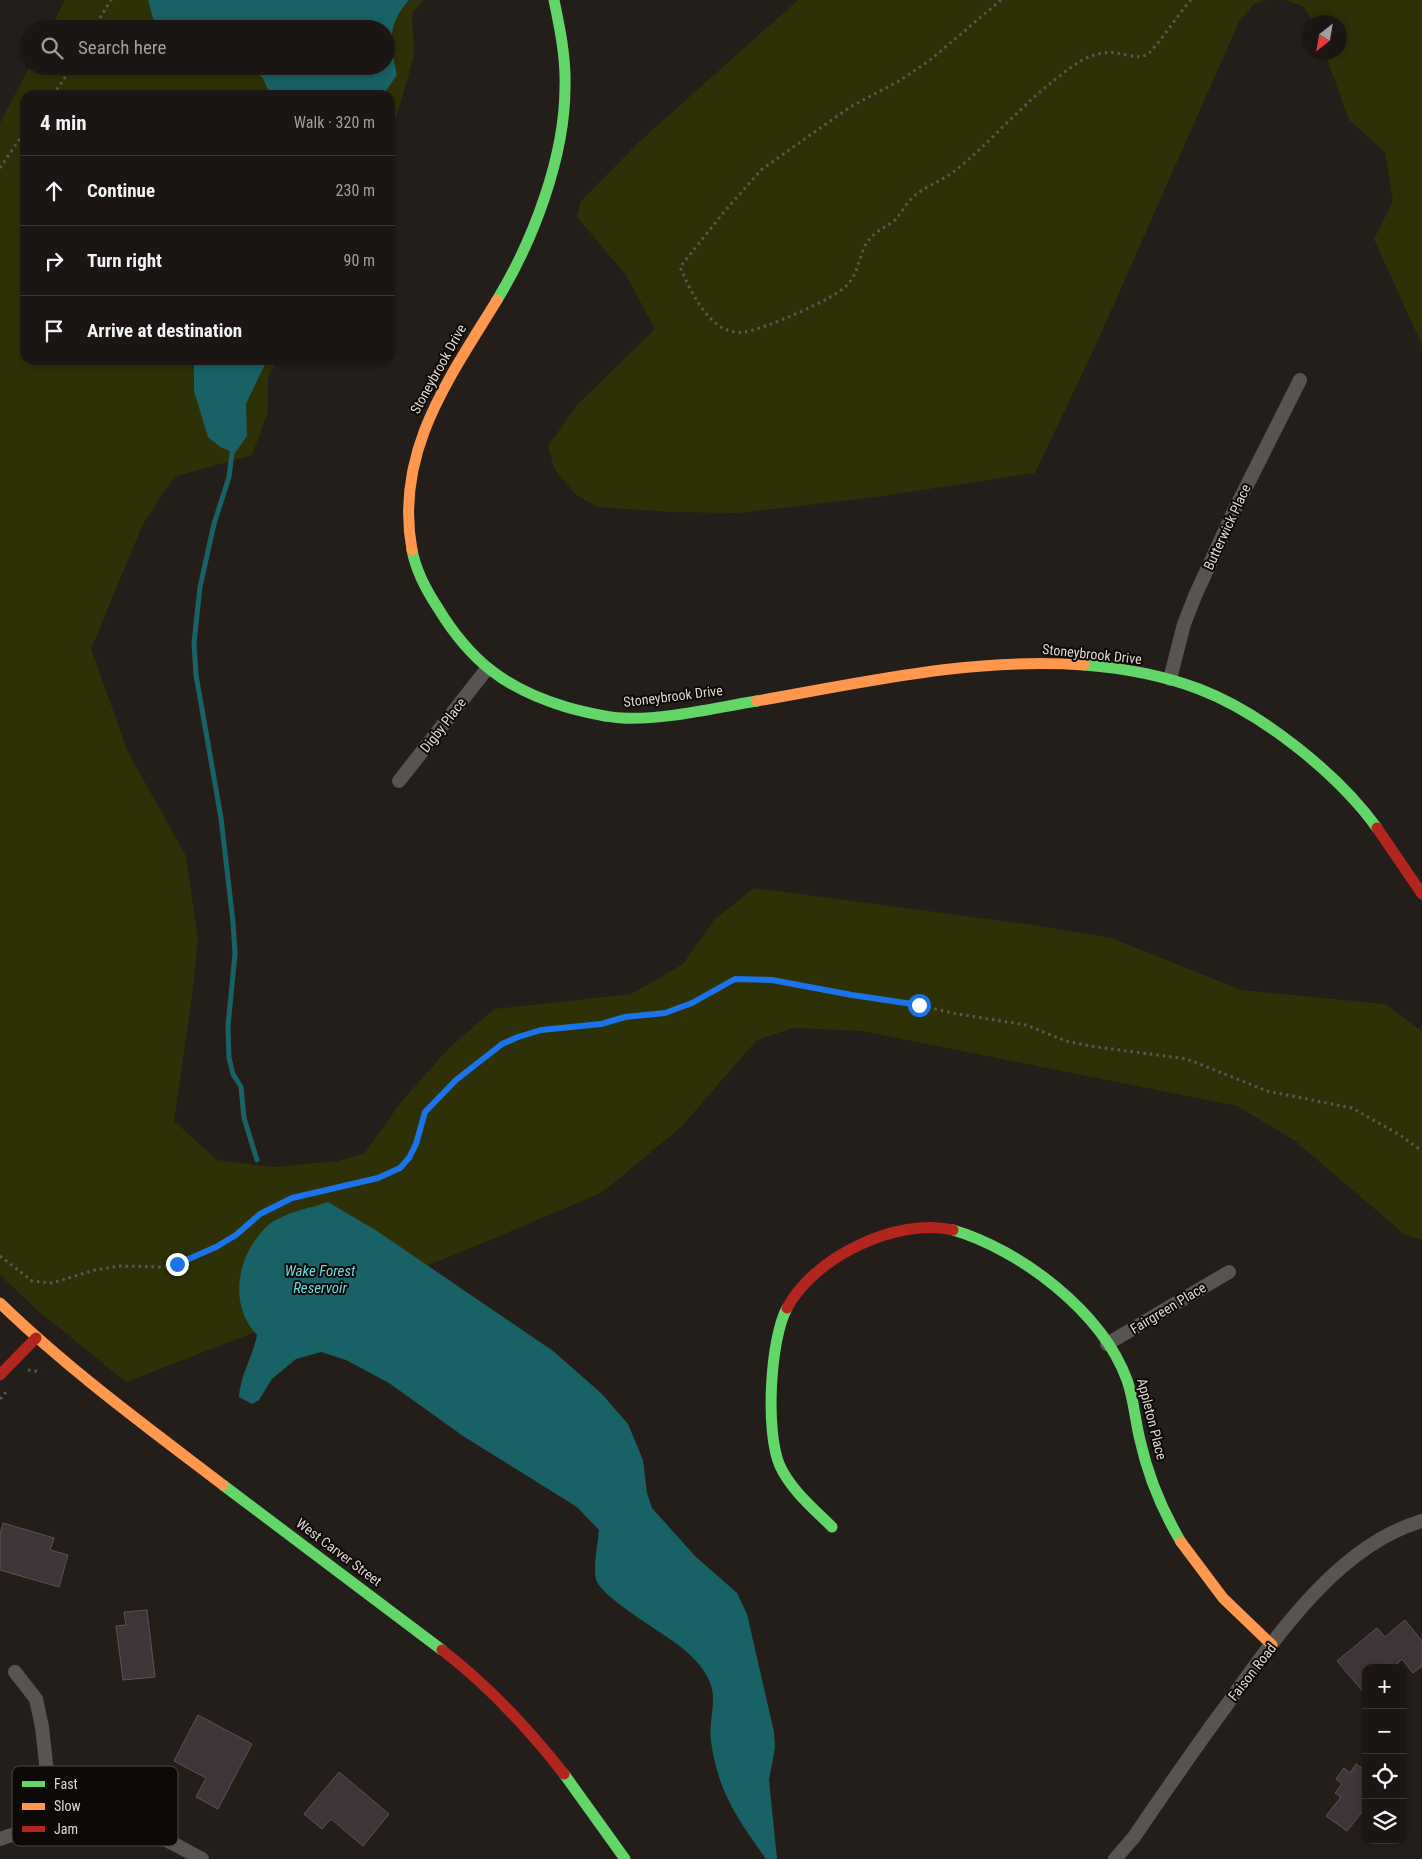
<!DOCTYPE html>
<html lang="en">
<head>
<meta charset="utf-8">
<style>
	:root { --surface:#1b1614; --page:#241f1d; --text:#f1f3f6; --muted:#a09fa0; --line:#393534 }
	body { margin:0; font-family:"Roboto Condensed",sans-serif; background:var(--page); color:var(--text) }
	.controls { position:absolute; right:15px; bottom:15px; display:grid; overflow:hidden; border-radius:10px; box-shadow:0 2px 8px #0003 }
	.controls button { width:45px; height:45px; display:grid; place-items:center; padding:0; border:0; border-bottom:1px solid var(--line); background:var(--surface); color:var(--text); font:25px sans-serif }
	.compass { position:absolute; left:1302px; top:15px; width:45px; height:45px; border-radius:50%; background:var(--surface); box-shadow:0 2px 8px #0003; rotate:211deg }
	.stop { position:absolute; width:15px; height:15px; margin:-11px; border:4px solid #1a73e8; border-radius:50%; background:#fff }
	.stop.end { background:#1a73e8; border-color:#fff; box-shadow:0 1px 5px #0008 }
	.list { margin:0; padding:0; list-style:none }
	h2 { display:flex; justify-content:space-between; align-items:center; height:65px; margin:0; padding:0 20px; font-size:21px }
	h2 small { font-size:16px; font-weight:400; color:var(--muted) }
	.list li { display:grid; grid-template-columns:32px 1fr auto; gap:15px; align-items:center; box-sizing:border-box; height:70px; padding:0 20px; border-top:1px solid var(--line) }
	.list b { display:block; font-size:19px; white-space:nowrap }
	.list em { font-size:16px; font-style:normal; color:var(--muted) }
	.icon { flex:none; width:28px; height:28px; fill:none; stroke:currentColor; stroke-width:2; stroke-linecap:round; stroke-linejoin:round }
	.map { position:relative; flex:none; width:1422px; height:1859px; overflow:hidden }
	.search { position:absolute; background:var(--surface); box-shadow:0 2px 8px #0003; left:20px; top:20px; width:375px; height:55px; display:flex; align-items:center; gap:12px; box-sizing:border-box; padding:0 18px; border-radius:28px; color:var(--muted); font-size:19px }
	.panel { position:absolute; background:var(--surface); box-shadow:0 2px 8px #0003; left:20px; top:90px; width:375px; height:275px; border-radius:15px }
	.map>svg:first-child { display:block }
	.green { fill:#2e3005 }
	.water { fill:#186166 }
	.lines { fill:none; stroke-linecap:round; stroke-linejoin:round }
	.stream { stroke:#186166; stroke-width:5 }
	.building { fill:#3f3437; stroke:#595454 }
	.path { stroke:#5b5754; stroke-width:3; stroke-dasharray:2.5 4; stroke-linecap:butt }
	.street { stroke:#585451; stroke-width:14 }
	.fast { stroke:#63d668; stroke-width:11 }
	.slow { stroke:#ff974d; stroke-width:11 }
	.jam { stroke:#b3261e; stroke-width:11 }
	.route { stroke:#1a73e8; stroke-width:6 }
	.labels { text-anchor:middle; stroke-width:4; stroke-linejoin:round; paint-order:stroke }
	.street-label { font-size:14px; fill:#ded7d2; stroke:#0d0906 }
	.water-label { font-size:15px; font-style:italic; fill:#67d9e1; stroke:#0d0906 }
	.key { fill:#0d0906; stroke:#4c4743; stroke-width:1 }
	.key-label { font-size:14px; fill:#ded7d2 }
</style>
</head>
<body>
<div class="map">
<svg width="1422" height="1859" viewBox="0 0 1422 1859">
	<rect width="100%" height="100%" fill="#241e1a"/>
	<g class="green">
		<path d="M 65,0 L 424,0 L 412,13 L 414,56 L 390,139 L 390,95 L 25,95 L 25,360 L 277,360 L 268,377 L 268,412 L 252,455 L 174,477 L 143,524 L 91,649 L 128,752 L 186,856 L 198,939 L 193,989 L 174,1121 L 217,1160 L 273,1167 L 338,1161 L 365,1153 L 401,1102 L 449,1048 L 494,1009 L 631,994 L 683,964 L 714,920 L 754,888 L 1026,924 L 1112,938 L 1241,990 L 1385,1004 L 1422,1031 L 1422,1240 L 1404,1234 L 1294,1140 L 1237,1106 L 862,1031 L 793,1028 L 757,1040 L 681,1127 L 603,1192 L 459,1253 L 126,1382 L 37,1310 L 0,1275 L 0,123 L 30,66 L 386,66 L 386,29 L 50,29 Z"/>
		<path d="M 798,0 L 1267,0 L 1254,4 L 1239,22 L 1094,349 L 1035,473 L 876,497 L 739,513 L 671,512 L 597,507 L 575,494 L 554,468 L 548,446 L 577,405 L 655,329 L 626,275 L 577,217 L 581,201 L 640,141 Z"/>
		<path d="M 1284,0 L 1422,0 L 1422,345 L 1374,239 L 1393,201 L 1385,152 L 1349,120 L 1325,53 L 1340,52 L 1340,22 L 1313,22 L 1303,6 Z"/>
	</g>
	<g class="water">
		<path d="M 148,0 L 409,0 C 386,26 390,44 397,75 L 383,95 L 270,95 L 263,78 L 247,66 L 386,66 L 386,29 L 159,29 L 153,19 Z"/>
		<path d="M 194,360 L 267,360 L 246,404 L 247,436 L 235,453 L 220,447 L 208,437 L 194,391 Z"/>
		<path d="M 328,1202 L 377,1231 L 553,1351 L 601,1393 L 628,1424 L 643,1460 L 647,1493 L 652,1508 L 695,1556 L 737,1593 L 747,1614 L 774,1732 L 775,1748 L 769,1780 L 777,1859 L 766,1859 C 737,1818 718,1792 711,1741 C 708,1719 719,1698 708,1678 C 702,1666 691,1655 681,1647 C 665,1634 599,1596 596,1579 C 593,1565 598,1544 599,1530 L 577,1507 L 463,1436 L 389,1383 L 346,1360 L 321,1352 L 296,1359 L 272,1379 L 259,1400 L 252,1404 L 239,1397 C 240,1376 253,1356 257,1335 C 228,1304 237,1257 265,1228 C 278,1214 310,1208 328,1202 Z"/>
	</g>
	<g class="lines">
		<path class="stream" d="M 233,446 L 229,477 L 214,524 L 200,587 L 194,643 L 196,675 L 221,818 L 233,922 L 235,954 L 228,1026 L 229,1058 L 233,1074 L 241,1087 L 244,1118 L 257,1160"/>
	</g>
	<g class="building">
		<path d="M 3,1523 L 54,1538 L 50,1550 L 68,1555 L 59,1587 L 0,1570 L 0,1535 Z"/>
		<path d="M 147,1610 L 155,1677 L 123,1680 L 116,1626 L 126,1625 L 124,1612 Z"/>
		<path d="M 1405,1620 L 1422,1641 L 1422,1666 L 1413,1673 L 1402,1659 L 1394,1667 L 1389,1662 L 1382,1668 L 1366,1668 L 1366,1695 L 1337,1661 L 1377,1628 L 1385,1637 Z"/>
		<path d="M 198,1715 L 252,1744 L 218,1809 L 196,1797 L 206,1778 L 174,1761 Z"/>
		<path d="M 1356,1764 L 1366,1771 L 1366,1807 L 1347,1831 L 1326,1816 L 1341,1797 L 1335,1793 L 1342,1784 L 1336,1779 L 1344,1768 L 1350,1773 Z"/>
		<path d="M 339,1772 L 389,1814 L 363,1846 L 331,1819 L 322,1829 L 304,1814 Z"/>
	</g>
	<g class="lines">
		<g class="path">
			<path d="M 1001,0 L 929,61 L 899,81 L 850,107 L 761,170 L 724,212 L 680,267 C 691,292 711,337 745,332 C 764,329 835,299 847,285 C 858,274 859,257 866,244 C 873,232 885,228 895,220 C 901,214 905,205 911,199 C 923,187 938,183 952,173 C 986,147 1014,113 1047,86 C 1067,71 1088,49 1116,53 C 1125,54 1136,59 1146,55 C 1153,53 1181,10 1191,0"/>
			<path d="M 93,29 L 111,0"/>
			<path d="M 53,95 L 73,66"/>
			<path d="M 0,168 L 25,131"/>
			<path d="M 0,1256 L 32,1281 L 52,1283 L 95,1270 L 120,1266 L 161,1267 L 192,1259 L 236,1235 L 260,1214 L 293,1198 L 378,1178 L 400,1168 L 409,1158 L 416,1145 L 425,1112 L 456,1080 L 502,1044 L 541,1030 L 601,1024 L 625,1017 L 665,1013 L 691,1003 L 735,979 L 772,980 L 851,995 L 919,1005 L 952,1013 L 1026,1025 L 1066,1041 L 1090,1046 L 1187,1059 L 1267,1091 L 1352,1108 L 1400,1135 L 1422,1151"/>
			<path d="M 28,1370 L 41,1372"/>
			<path d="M 0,1399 L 6,1392"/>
		</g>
		<g class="street">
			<path d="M 1170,679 L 1184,624 L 1195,596 L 1233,513 L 1300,380"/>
			<path d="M 399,781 L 486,670"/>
			<path d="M 1107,1344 L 1229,1272"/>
			<path d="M 15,1672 L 36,1699 L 42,1727 L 53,1827"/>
			<path d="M 0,1839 C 42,1823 111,1821 153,1835 C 170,1840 186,1851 202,1859"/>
			<path d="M 1115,1859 L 1134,1837 C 1164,1793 1194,1749 1226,1706 C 1275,1638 1338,1545 1422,1521"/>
		</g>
		<g class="fast">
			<path d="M 497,300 C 533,241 565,157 565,87 C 566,58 560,29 554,0"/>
			<path d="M 412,550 C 416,571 426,590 438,608 C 470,661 506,689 566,707 C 584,712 603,717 622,718 C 666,720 713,708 757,701"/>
			<path d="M 1084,665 C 1123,668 1162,675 1199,689 C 1262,713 1338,774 1377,828"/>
			<path d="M 953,1230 C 1021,1250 1102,1312 1127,1380 C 1134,1400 1135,1420 1140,1440 C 1148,1476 1162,1510 1181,1542"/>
			<path d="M 787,1308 C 770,1339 765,1433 780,1466 C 791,1490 814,1509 832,1527"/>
			<path d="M 223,1485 L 442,1650"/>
			<path d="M 564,1774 L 625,1859"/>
		</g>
		<g class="slow">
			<path d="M 412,550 C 394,452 449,379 497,300"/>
			<path d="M 757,701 C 866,682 972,657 1084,665"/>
			<path d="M 0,1303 C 69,1370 147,1427 223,1485"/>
			<path d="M 1181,1542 L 1223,1598 L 1272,1645"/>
		</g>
		<g class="jam">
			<path d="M 1377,828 L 1422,894"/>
			<path d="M 787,1308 C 814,1257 897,1217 953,1230"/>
			<path d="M 0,1375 L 36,1338"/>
			<path d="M 442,1650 C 489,1686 528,1728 564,1774"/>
		</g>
	</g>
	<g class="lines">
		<path class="route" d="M 177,1264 L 216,1247 L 236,1235 L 260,1214 L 292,1198 L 378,1178 L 400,1168 L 409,1158 L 416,1144 L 425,1112 L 456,1080 L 502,1044 L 518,1037 L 541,1030 L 601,1024 L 625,1017 L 665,1013 L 692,1003 L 735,979 L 772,980 L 852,995 L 919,1005"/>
	</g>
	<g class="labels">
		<g class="street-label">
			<text transform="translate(438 369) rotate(-61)" y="5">Stoneybrook Drive</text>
			<text transform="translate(1227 527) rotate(-65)" y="5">Butterwick Place</text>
			<text transform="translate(1092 654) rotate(6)" y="5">Stoneybrook Drive</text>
			<text transform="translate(673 696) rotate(-7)" y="5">Stoneybrook Drive</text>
			<text transform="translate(443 725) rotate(-52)" y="5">Digby Place</text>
			<text transform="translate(1168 1308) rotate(-31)" y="5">Fairgreen Place</text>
			<text transform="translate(1152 1419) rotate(76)" y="5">Appleton Place</text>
			<text transform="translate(339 1552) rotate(37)" y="5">West Carver Street</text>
			<text transform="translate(1252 1672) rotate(-52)" y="5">Faison Road</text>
		</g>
		<g class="water-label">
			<text x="320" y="1276">Wake Forest<tspan x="320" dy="17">Reservoir</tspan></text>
		</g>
	</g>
	<rect x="12" y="1766" width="166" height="80" rx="8" class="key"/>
	<rect x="22" y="1781" width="23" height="6" fill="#63d668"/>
	<rect x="22" y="1803" width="23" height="7" fill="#ff974d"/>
	<rect x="22" y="1826" width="23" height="6" fill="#b3261e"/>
	<g class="key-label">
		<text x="54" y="1789">Fast</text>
		<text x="54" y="1811">Slow</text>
		<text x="54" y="1834">Jam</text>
	</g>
</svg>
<div class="controls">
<button>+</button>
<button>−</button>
<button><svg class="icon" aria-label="locate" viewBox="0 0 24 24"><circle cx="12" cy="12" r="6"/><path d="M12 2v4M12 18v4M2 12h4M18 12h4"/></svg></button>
<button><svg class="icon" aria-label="layers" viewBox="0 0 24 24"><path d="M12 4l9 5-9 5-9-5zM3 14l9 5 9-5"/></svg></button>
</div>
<svg class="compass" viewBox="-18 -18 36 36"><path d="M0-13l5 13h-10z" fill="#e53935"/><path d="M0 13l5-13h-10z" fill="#a09fa0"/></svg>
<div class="stop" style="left:919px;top:1005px"></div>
<div class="stop end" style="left:177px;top:1264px"></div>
<div class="search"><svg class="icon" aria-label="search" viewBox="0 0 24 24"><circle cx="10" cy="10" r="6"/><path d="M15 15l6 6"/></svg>Search here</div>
<section class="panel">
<h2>4 min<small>Walk · 320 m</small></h2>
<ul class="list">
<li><svg class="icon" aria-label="ahead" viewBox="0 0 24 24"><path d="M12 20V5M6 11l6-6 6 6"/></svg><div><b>Continue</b></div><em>230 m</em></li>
<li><svg class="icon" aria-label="right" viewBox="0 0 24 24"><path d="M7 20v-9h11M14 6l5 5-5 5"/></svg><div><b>Turn right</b></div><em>90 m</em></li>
<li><svg class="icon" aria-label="arrive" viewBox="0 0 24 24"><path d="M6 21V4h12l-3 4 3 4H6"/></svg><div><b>Arrive at destination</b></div></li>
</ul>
</section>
</div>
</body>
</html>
